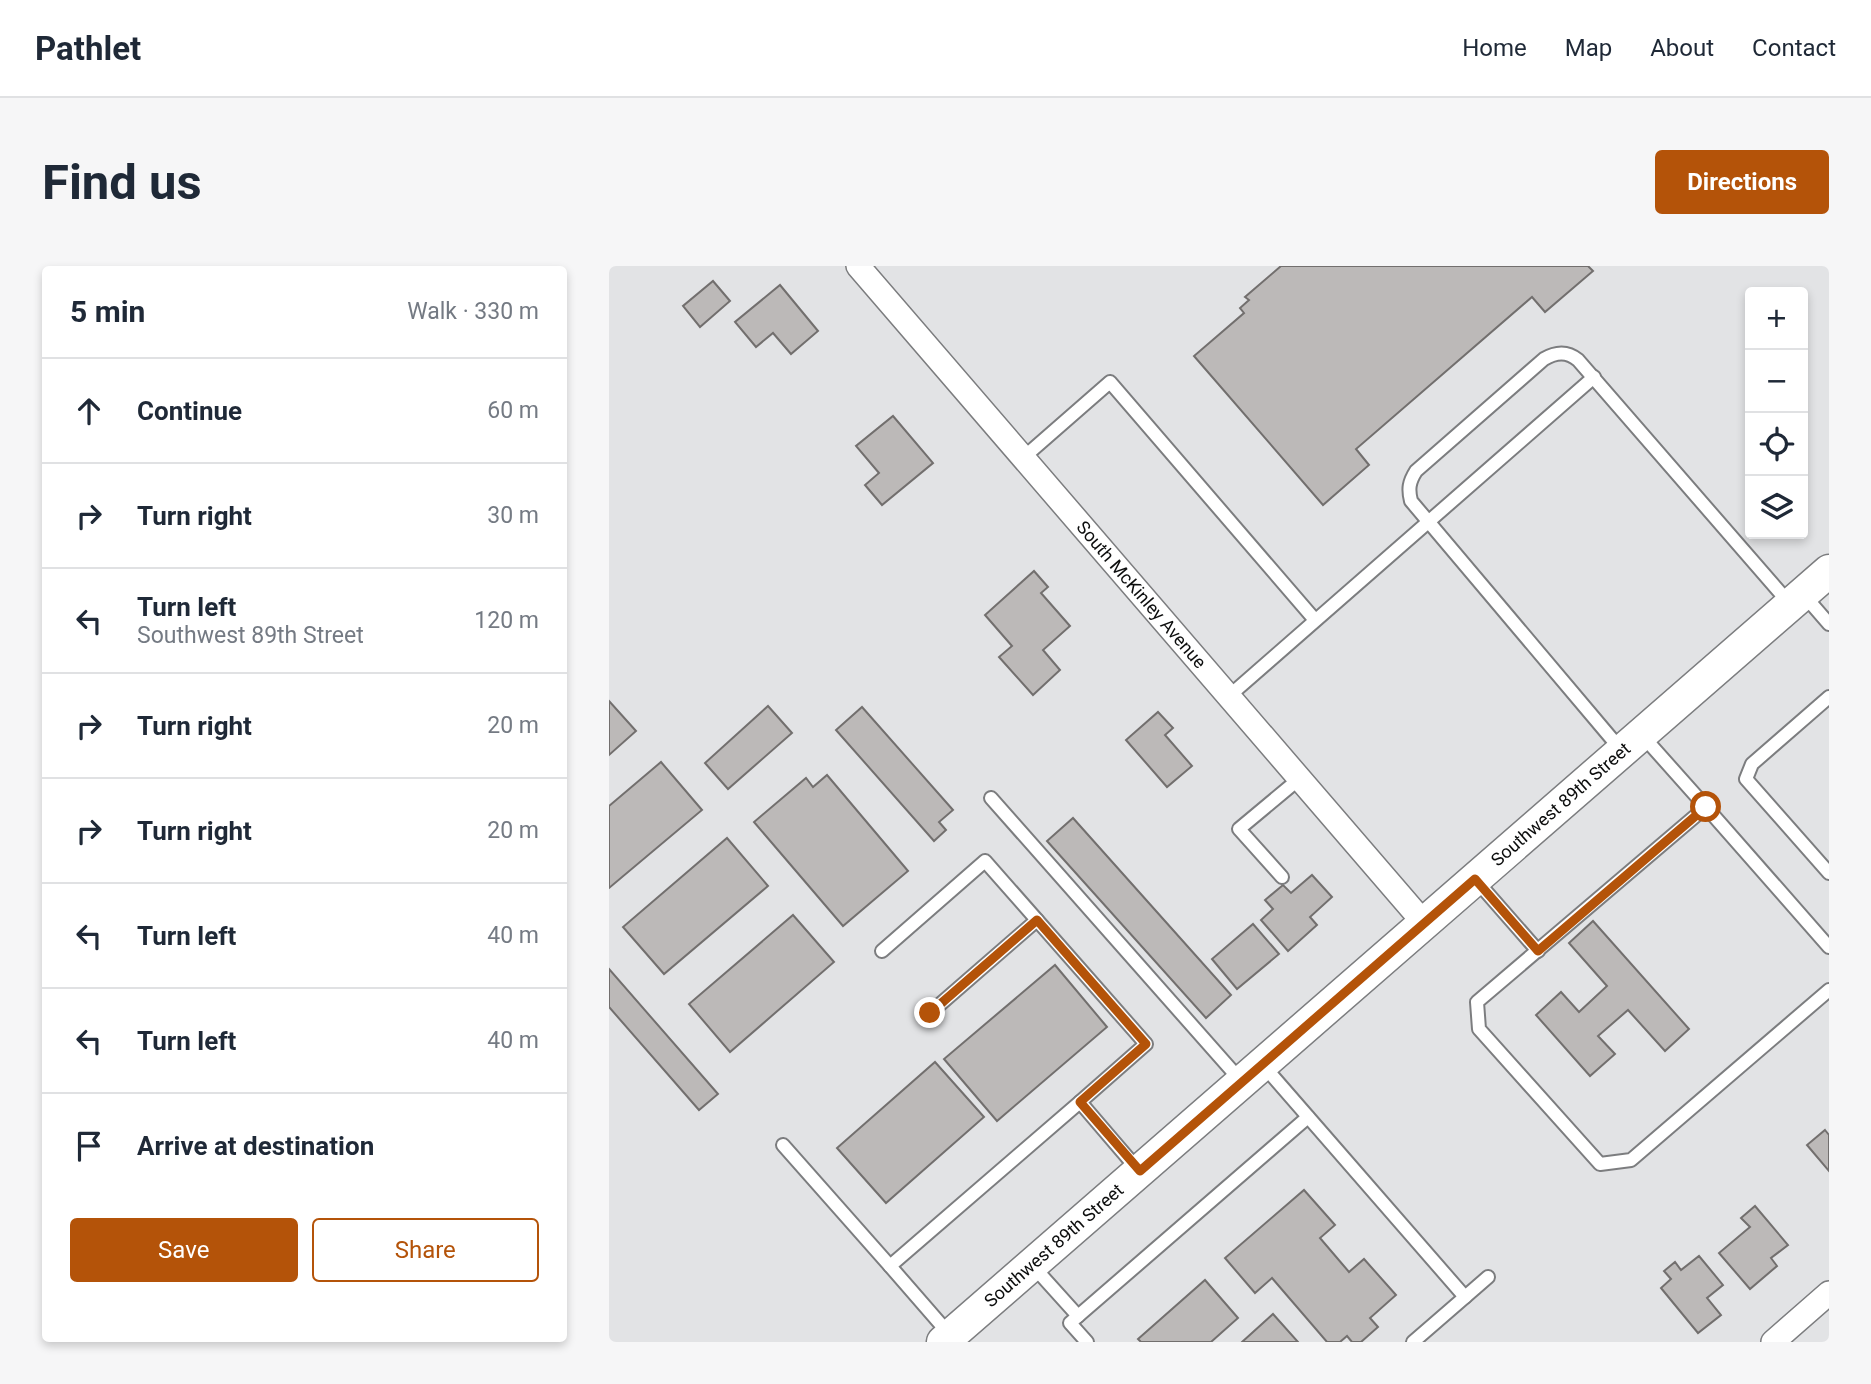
<!DOCTYPE html>
<html lang="en">
<head>
<meta charset="utf-8">
<style>
	:root { --surface:#fff; --page:#f6f6f7; --text:#1f2937; --muted:#747a83; --line:#e0e1e3; --accent:#b45309 }
	body { margin:0; font-family:Roboto,sans-serif; background:var(--page); color:var(--text) }
	.controls { position:absolute; right:21px; top:21px; display:grid; overflow:hidden; border-radius:7px; box-shadow:0 4px 10px #0003 }
	.controls button { width:63px; height:63px; display:grid; place-items:center; padding:0; border:0; border-bottom:2px solid var(--line); background:var(--surface); color:var(--text); font:35px sans-serif }
	.stop { position:absolute; width:21px; height:21px; margin:-16px; border:5px solid #b45309; border-radius:50%; background:#fff }
	.stop.end { background:#b45309; border-color:#fff; box-shadow:0 2px 7px #0008 }
	.list { margin:0; padding:0; list-style:none }
	h2 { display:flex; justify-content:space-between; align-items:center; height:91px; margin:0; padding:0 28px; font-size:30px }
	h2 small { font-size:23px; font-weight:400; color:var(--muted) }
	.list li { display:grid; grid-template-columns:46px 1fr auto; gap:21px; align-items:center; box-sizing:border-box; height:105px; padding:0 28px; border-top:2px solid var(--line) }
	.list b { display:block; font-size:26px; white-space:nowrap }
	.list p { margin:0; font-size:23px; white-space:nowrap; color:var(--muted) }
	.list em { font-size:23px; font-style:normal; color:var(--muted) }
	.actions { display:flex; gap:14px; padding:21px 28px }
	.actions a { flex:1; padding:16px 0; border:2px solid var(--accent); border-radius:7px; text-align:center; font-size:24px; color:var(--accent) }
	.actions .main { background:var(--accent); color:#fff }
	.icon { flex:none; width:38px; height:38px; fill:none; stroke:currentColor; stroke-width:2; stroke-linecap:round; stroke-linejoin:round }
	.map { position:relative; flex:none; width:1220px; height:1076px; overflow:hidden; border-radius:7px }
	header { display:flex; align-items:center; gap:42px; box-sizing:border-box; height:98px; padding:0 35px; background:var(--surface); border-bottom:2px solid var(--line) }
	header strong { font-size:33px }
	nav { display:flex; gap:38px; margin-inline-start:auto; font-size:24px }
	.intro { display:flex; align-items:center; justify-content:space-between; box-sizing:border-box; height:168px; padding:0 42px }
	h1 { margin:0; font-size:49px }
	.button { padding:18px 32px; border-radius:7px; background:var(--accent); color:#fff; font-size:24px; font-weight:700 }
	main { display:flex; gap:42px; padding:0 42px }
	aside { flex:1; background:var(--surface); border-radius:7px; box-shadow:0 4px 10px #0003 }
	.map>svg:first-child { display:block }
	.building { fill:#bcb9b8; stroke:#726f6e; stroke-width:2 }
	.lines { fill:none; stroke-linecap:round; stroke-linejoin:round }
	.lane-casing { stroke:#7c7d7f; stroke-width:16 }
	.street-casing { stroke:#7c7d7f; stroke-width:26 }
	.secondary-casing { stroke:#7c7d7f; stroke-width:35 }
	.lane { stroke:#fff; stroke-width:12 }
	.street { stroke:#fff; stroke-width:23 }
	.secondary { stroke:#fff; stroke-width:32 }
	.route { stroke:#b45309; stroke-width:9 }
	.labels { text-anchor:middle; stroke-width:5; stroke-linejoin:round; paint-order:stroke }
	.street-label { font-size:18px; fill:#0c0d0d; stroke:#e2e3e5 }
</style>
</head>
<body>
<header>
<strong>Pathlet</strong>
<nav><a>Home</a><a>Map</a><a>About</a><a>Contact</a></nav>
</header>
<div class="intro"><h1>Find us</h1><a class="button">Directions</a></div>
<main>
<aside>
<h2>5 min<small>Walk · 330 m</small></h2>
<ul class="list">
<li><svg class="icon" aria-label="ahead" viewBox="0 0 24 24"><path d="M12 20V5M6 11l6-6 6 6"/></svg><div><b>Continue</b></div><em>60 m</em></li>
<li><svg class="icon" aria-label="right" viewBox="0 0 24 24"><path d="M7 20v-9h11M14 6l5 5-5 5"/></svg><div><b>Turn right</b></div><em>30 m</em></li>
<li><svg class="icon" aria-label="left" viewBox="0 0 24 24"><path d="M17 20v-9H6M10 6l-5 5 5 5"/></svg><div><b>Turn left</b><p>Southwest 89th Street</p></div><em>120 m</em></li>
<li><svg class="icon" aria-label="right" viewBox="0 0 24 24"><path d="M7 20v-9h11M14 6l5 5-5 5"/></svg><div><b>Turn right</b></div><em>20 m</em></li>
<li><svg class="icon" aria-label="right" viewBox="0 0 24 24"><path d="M7 20v-9h11M14 6l5 5-5 5"/></svg><div><b>Turn right</b></div><em>20 m</em></li>
<li><svg class="icon" aria-label="left" viewBox="0 0 24 24"><path d="M17 20v-9H6M10 6l-5 5 5 5"/></svg><div><b>Turn left</b></div><em>40 m</em></li>
<li><svg class="icon" aria-label="left" viewBox="0 0 24 24"><path d="M17 20v-9H6M10 6l-5 5 5 5"/></svg><div><b>Turn left</b></div><em>40 m</em></li>
<li><svg class="icon" aria-label="arrive" viewBox="0 0 24 24"><path d="M6 21V4h12l-3 4 3 4H6"/></svg><div><b>Arrive at destination</b></div></li>
</ul>
<div class="actions"><a class="main">Save</a><a>Share</a></div>
</aside>
<div class="map">
<svg width="1220" height="1076" viewBox="0 0 1220 1076">
	<rect width="100%" height="100%" fill="#e2e3e5"/>
	<g class="building">
		<path d="M 672,0 L 979,0 L 984,5 L 936,46 L 923,31 L 747,183 L 760,199 L 714,239 L 585,90 L 635,47 L 631,42 L 640,34 L 636,31 Z"/>
		<path d="M 104,15 L 121,35 L 91,61 L 74,40 Z"/>
		<path d="M 171,19 L 209,65 L 182,88 L 164,67 L 147,81 L 126,56 Z"/>
		<path d="M 284,150 L 324,197 L 273,239 L 256,219 L 270,207 L 247,180 Z"/>
		<path d="M 425,305 L 439,321 L 432,327 L 461,360 L 434,384 L 451,404 L 424,429 L 390,391 L 403,380 L 376,349 Z"/>
		<path d="M 0,435 L 27,465 L 0,489 Z"/>
		<path d="M 159,440 L 183,467 L 119,523 L 96,497 Z"/>
		<path d="M 253,441 L 344,544 L 330,556 L 337,564 L 325,575 L 227,464 Z"/>
		<path d="M 549,446 L 564,462 L 556,469 L 583,500 L 558,521 L 517,474 Z"/>
		<path d="M 52,496 L 93,544 L 0,622 L 0,540 Z"/>
		<path d="M 218,509 L 299,605 L 234,660 L 145,556 L 197,512 L 204,521 Z"/>
		<path d="M 464,552 L 622,729 L 597,752 L 438,575 Z"/>
		<path d="M 118,572 L 159,620 L 55,708 L 14,661 Z"/>
		<path d="M 703,609 L 723,631 L 701,651 L 708,659 L 679,685 L 652,654 L 664,643 L 656,634 L 674,619 L 682,627 Z"/>
		<path d="M 184,649 L 225,696 L 121,786 L 80,738 Z"/>
		<path d="M 984,655 L 1080,763 L 1056,785 L 1019,744 L 989,770 L 1006,788 L 981,810 L 927,749 L 952,726 L 970,746 L 998,720 L 960,677 Z"/>
		<path d="M 644,658 L 670,688 L 628,723 L 603,693 Z"/>
		<path d="M 446,699 L 498,761 L 388,855 L 335,793 Z"/>
		<path d="M 0,703 L 109,828 L 90,844 L 0,741 Z"/>
		<path d="M 326,796 L 375,851 L 277,937 L 228,882 Z"/>
		<path d="M 1216,864 L 1220,869 L 1220,905 L 1198,879 Z"/>
		<path d="M 695,924 L 726,959 L 711,972 L 740,1006 L 755,993 L 787,1029 L 761,1052 L 769,1061 L 752,1076 L 743,1076 L 738,1070 L 731,1076 L 718,1076 L 663,1012 L 646,1027 L 616,992 Z"/>
		<path d="M 1146,940 L 1179,979 L 1162,992 L 1168,1000 L 1141,1023 L 1110,987 L 1141,961 L 1132,952 Z"/>
		<path d="M 1090,990 L 1114,1019 L 1098,1032 L 1112,1049 L 1089,1067 L 1052,1022 L 1062,1013 L 1055,1005 L 1066,996 L 1072,1004 Z"/>
		<path d="M 596,1014 L 629,1052 L 602,1076 L 532,1076 L 529,1073 Z"/>
		<path d="M 664,1048 L 689,1076 L 633,1076 Z"/>
	</g>
	<g class="lines">
		<defs>
			<g id="lane">
				<path d="M 414,192 L 501,116 L 706,354"/>
				<path d="M 1194,328 L 1220,358"/>
				<path d="M 619,431 L 985,111"/>
				<path d="M 1220,431 L 1143,498 L 1137,513 L 1220,607"/>
				<path d="M 1032,468 L 1097,541 L 868,736 L 870,763 L 991,898 L 1022,894 L 1220,724"/>
				<path d="M 1013,485 L 802,235 C 799,223 800,216 807,205 L 935,93 C 947,86 958,85 969,94 L 1181,338"/>
				<path d="M 382,532 L 633,816"/>
				<path d="M 1097,541 L 1220,681"/>
				<path d="M 673,611 L 630,563 L 690,513"/>
				<path d="M 866,613 L 929,685"/>
				<path d="M 273,685 L 376,595 L 537,778 L 471,836 L 530,905"/>
				<path d="M 321,747 L 428,654"/>
				<path d="M 654,799 L 856,1031 L 804,1076"/>
				<path d="M 174,879 L 281,1000"/>
				<path d="M 423,999 L 469,1050"/>
				<path d="M 856,1031 L 879,1011"/>
				<path d="M 341,1069 L 281,1000 L 471,836"/>
				<path d="M 478,1076 L 461,1057 L 699,851"/>
			</g>
			<g id="street">
				<path id="s1" d="M 249,0 L 815,657"/>
				<path d="M 1164,1076 L 1220,1027"/>
			</g>
			<g id="secondary">
				<path id="s2" d="M 334,1076 L 1220,305"/>
			</g>
		</defs>
		<use href="#lane" class="lane-casing"/>
		<use href="#street" class="street-casing"/>
		<use href="#secondary" class="secondary-casing"/>
		<use href="#lane" class="lane"/>
		<use href="#street" class="street"/>
		<use href="#secondary" class="secondary"/>
	</g>
	<g class="lines">
		<path class="route" d="M 321,747 L 428,654 L 537,778 L 471,836 L 531,905 L 866,613 L 929,685 L 1097,541"/>
	</g>
	<g class="labels">
		<g class="street-label">
			<text dy="6" stroke="none"><textPath href="#s1" startOffset="434">South McKinley Avenue</textPath></text>
			<text dy="6" stroke="none"><textPath href="#s2" startOffset="819">Southwest 89th Street</textPath></text>
			<text dy="6" stroke="none"><textPath href="#s2" startOffset="147">Southwest 89th Street</textPath></text>
		</g>
	</g>
</svg>
<div class="controls">
<button>+</button>
<button>−</button>
<button><svg class="icon" aria-label="locate" viewBox="0 0 24 24"><circle cx="12" cy="12" r="6"/><path d="M12 2v4M12 18v4M2 12h4M18 12h4"/></svg></button>
<button><svg class="icon" aria-label="layers" viewBox="0 0 24 24"><path d="M12 4l9 5-9 5-9-5zM3 14l9 5 9-5"/></svg></button>
</div>
<div class="stop" style="left:1097px;top:541px"></div>
<div class="stop end" style="left:321px;top:747px"></div>
</div>
</main>
</body>
</html>
